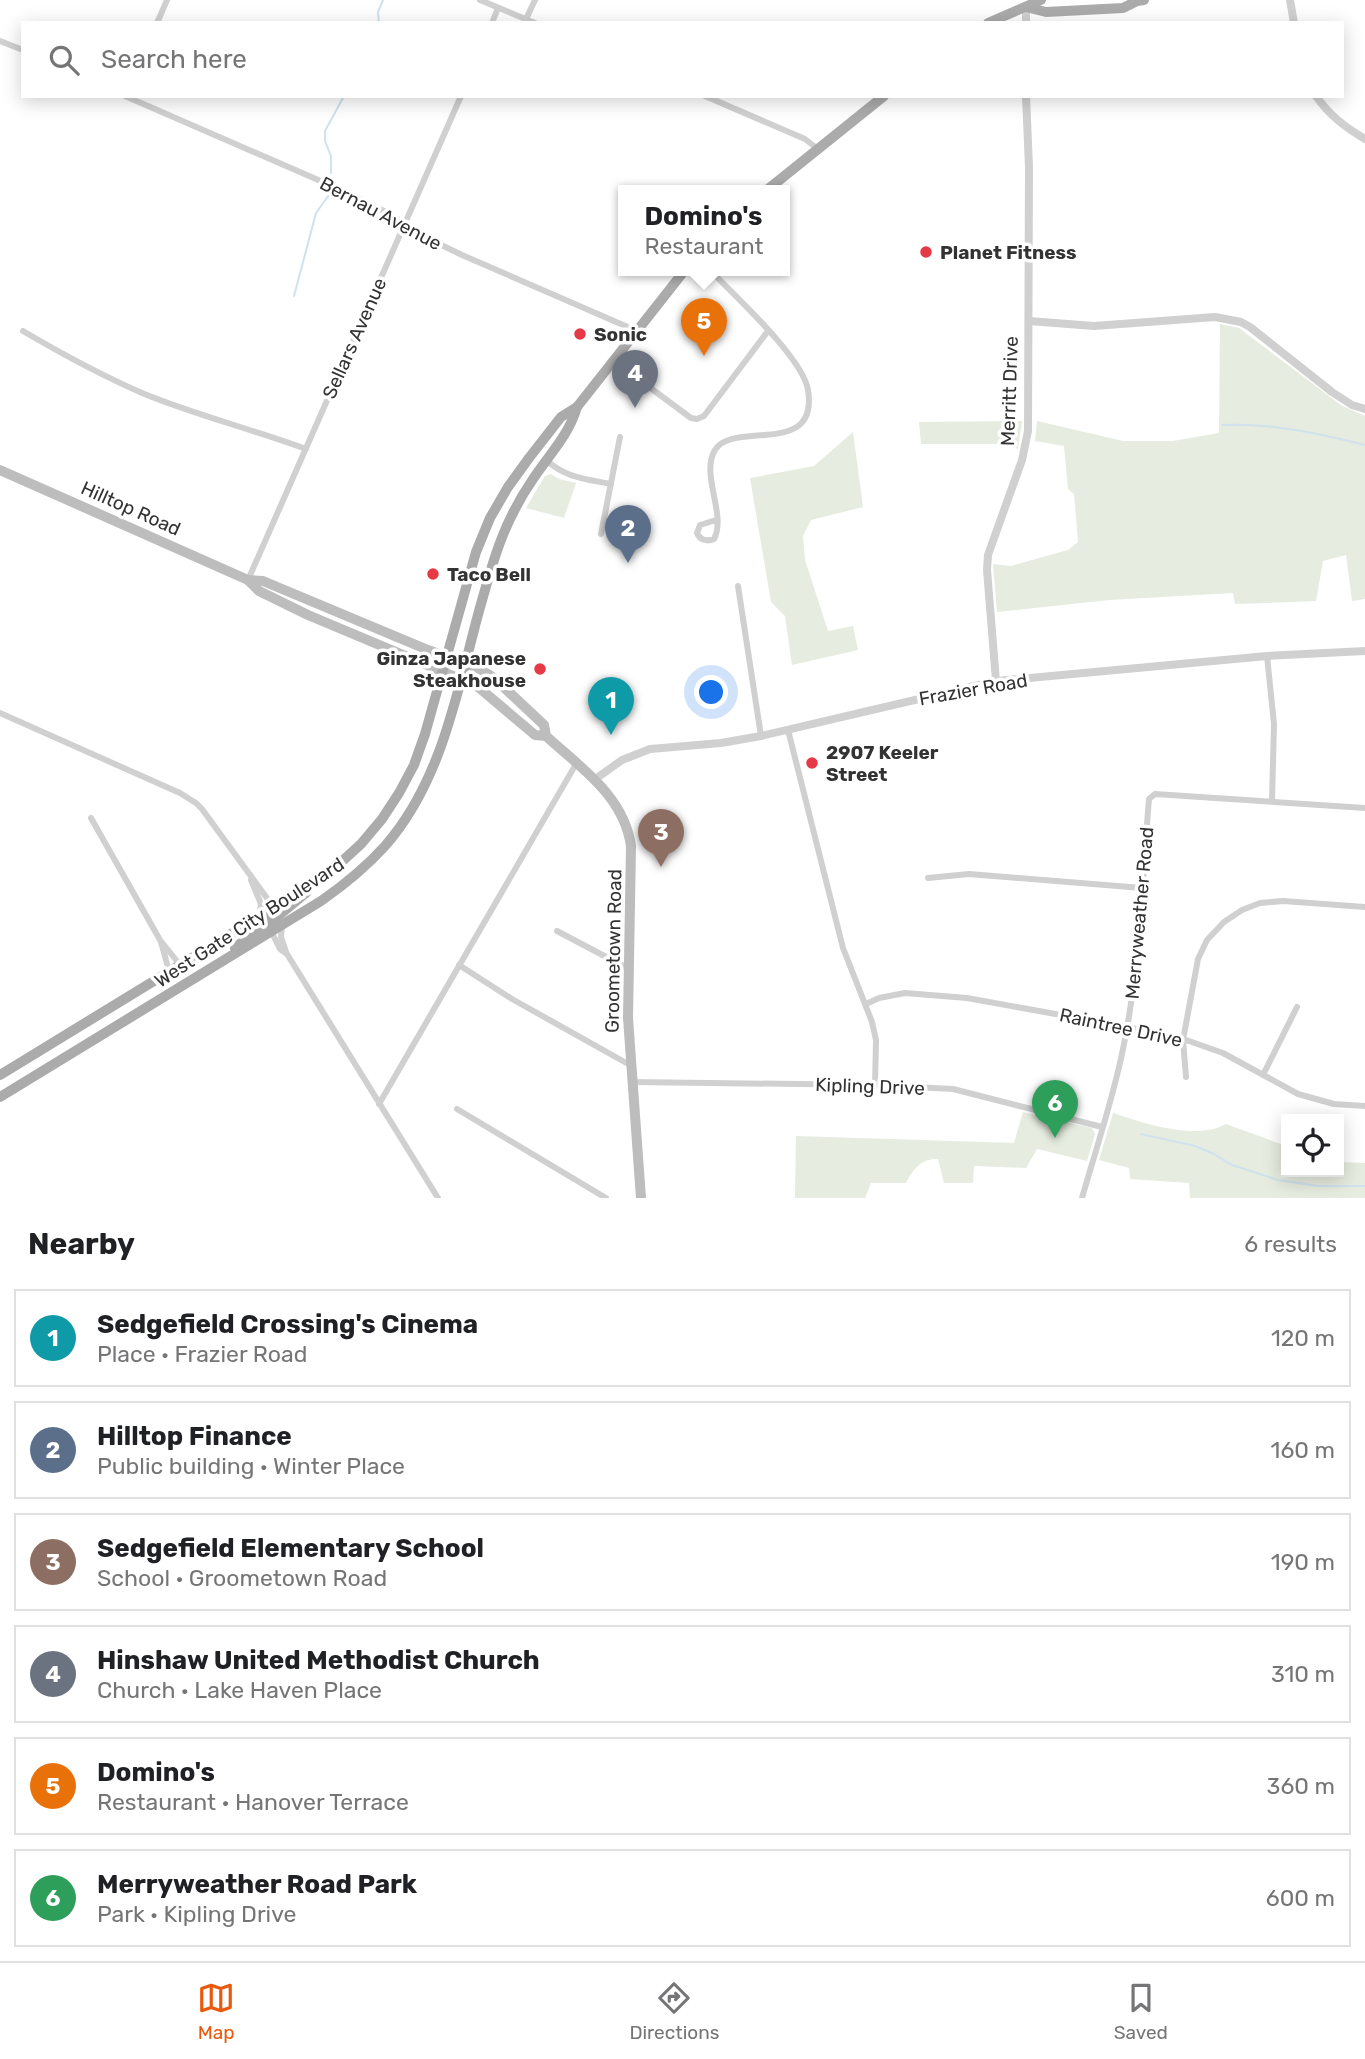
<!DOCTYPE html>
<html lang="en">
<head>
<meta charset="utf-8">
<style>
	:root { --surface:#fff; --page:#f6f6f6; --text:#202124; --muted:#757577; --line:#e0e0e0; --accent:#ea580c }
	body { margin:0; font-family:Rubik,sans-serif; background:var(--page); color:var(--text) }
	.controls { position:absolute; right:21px; bottom:21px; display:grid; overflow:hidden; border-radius:0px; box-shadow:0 4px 18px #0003 }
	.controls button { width:63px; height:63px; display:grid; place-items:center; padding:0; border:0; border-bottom:2px solid var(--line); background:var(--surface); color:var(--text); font:35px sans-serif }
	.you { position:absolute; left:712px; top:693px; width:24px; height:24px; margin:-18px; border:5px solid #fff; border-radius:50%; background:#1a73e8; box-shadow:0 0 0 10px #1a73e833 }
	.badge { display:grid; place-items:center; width:46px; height:46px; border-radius:50%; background:var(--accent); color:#fff; font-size:23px; font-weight:700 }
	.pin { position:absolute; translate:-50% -58px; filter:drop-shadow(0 2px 4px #0008) }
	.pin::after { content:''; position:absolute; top:37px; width:24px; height:21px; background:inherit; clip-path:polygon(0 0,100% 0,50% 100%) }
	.popup { position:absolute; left:618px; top:185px; width:172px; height:91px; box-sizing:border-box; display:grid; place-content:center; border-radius:0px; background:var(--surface); filter:drop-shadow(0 2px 5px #0005); font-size:23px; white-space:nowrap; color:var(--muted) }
	.popup b { font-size:26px; color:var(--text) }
	.popup::after { content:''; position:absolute; left:50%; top:100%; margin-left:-14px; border:14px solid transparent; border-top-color:var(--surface) }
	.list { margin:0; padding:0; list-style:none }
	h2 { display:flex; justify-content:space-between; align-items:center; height:91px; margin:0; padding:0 28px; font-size:30px }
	h2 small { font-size:23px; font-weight:400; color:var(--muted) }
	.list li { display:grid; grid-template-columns:46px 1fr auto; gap:21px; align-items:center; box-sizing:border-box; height:98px; margin:0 14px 14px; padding:0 14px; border:2px solid var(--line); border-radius:0px }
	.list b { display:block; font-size:26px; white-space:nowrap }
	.list p { margin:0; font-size:23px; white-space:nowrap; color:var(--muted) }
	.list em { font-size:23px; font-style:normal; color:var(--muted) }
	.icon { flex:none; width:38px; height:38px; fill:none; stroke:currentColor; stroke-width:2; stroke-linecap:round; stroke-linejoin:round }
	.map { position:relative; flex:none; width:1365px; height:1198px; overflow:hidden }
	.search { position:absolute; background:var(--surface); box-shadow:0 4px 18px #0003; left:21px; right:21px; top:21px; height:77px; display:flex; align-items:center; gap:18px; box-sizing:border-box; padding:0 24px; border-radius:0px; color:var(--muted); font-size:26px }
	.sheet { height:763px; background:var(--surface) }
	nav { display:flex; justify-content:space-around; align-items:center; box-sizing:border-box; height:98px; border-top:2px solid var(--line); background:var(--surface); font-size:19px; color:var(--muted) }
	nav a { display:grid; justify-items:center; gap:4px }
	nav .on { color:var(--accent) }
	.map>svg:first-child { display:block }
	.green { fill:#e6ecdf }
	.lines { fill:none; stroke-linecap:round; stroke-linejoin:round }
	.stream { stroke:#cfe2ee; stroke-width:2 }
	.minor { stroke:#d0d0d0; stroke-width:6 }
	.tertiary { stroke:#d0d0d0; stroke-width:8 }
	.secondary { stroke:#bdbdbd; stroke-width:10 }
	.primary { stroke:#ababab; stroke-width:10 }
	.poi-dot { fill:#e63946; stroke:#fff; stroke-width:2.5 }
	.labels { text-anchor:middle; stroke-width:7; stroke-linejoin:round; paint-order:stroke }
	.street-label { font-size:19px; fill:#333; stroke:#fff }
	.poi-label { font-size:19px; font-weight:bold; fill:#333; stroke:#fff; text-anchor:start }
</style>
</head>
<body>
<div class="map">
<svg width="1365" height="1198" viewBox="0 0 1365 1198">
	<rect width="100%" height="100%" fill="#fff"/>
	<g class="green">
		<path d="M 1220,324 L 1239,328 L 1341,405 L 1365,416 L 1365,599 L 1352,601 L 1346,555 L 1323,561 L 1316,601 L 1235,604 L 1233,593 L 1109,600 L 997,612 L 993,564 L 1011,566 L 1068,550 L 1078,542 L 1074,494 L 1068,489 L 1064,446 L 1035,441 L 1037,421 L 1123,441 L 1173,441 L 1219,433 Z"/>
		<path d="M 1022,421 L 1018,449 L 1003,444 L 921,444 L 919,422 Z"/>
		<path d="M 853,432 L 863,507 L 811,520 L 803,536 L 805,560 L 828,631 L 853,626 L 858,650 L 792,665 L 785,616 L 771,602 L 750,478 L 814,466 Z"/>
		<path d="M 551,474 L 559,479 L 576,483 L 564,518 L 526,508 L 545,476 Z"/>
		<path d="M 1023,1112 L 1092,1128 L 1095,1134 L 1087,1161 L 1037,1149 L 1026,1168 L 974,1166 L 973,1183 L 944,1183 L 938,1159 C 922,1158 913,1169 906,1183 L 871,1183 L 865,1198 L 795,1198 L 796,1136 L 1014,1143 Z"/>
		<path d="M 1113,1113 C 1143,1123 1196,1141 1226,1124 L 1286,1146 L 1286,1172 L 1339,1172 L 1339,1162 L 1365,1163 L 1365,1198 L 1190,1198 L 1189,1183 L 1130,1179 L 1129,1168 L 1099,1160 Z"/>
	</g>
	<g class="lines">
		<g class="stream">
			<path d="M 379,23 L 378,12 L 383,0"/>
			<path d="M 331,173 L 331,156 L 325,141 L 325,131 L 344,96"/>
			<path d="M 294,296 L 316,213 L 329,195"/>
			<path d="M 1222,425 C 1271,423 1317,433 1365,445"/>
			<path d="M 1141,1134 L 1195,1146 L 1214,1154 L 1232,1165 L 1278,1180 L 1318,1186 L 1365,1186"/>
		</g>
		<g class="minor">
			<path d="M 480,0 L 535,23"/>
			<path d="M 526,19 L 535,0"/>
			<path d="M 157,23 L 167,0"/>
			<path d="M 492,23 L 498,8"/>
			<path d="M 0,41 L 23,50"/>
			<path d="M 125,96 L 339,189 L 388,213 L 431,240 L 462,255 L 637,331"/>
			<path d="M 705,96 L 805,139 L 819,150"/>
			<path d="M 710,270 C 734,295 803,358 808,390 C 819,458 733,420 715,450 C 700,474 727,515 714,539 C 707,542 700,540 697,533 L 700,525 L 716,520"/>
			<path d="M 23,331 C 62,354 101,375 142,393 C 195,415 252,429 306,449"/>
			<path d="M 614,361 L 691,418 L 697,419 L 704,416 L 768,331"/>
			<path d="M 546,460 C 566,478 586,479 611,484"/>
			<path d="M 601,534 L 620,437"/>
			<path d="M 248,580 L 461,96"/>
			<path d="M 738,586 L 761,736"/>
			<path d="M 1267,656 L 1274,724 L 1272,801"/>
			<path d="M 0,713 L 180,793 L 196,803 L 202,809 L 269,901 L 271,909"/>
			<path d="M 788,730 L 843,948 L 872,1022 L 876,1040 L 875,1085"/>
			<path d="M 91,818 L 160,940 L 180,965"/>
			<path d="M 928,878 L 969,874 L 1142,888"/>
			<path d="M 251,880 L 261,904 L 259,916"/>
			<path d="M 282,926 L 281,937 L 286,952"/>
			<path d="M 271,931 L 280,949 L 287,954 L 438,1198"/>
			<path d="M 557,931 L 629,969"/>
			<path d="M 161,942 L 169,971"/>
			<path d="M 459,965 L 512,999 L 630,1065"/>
			<path d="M 866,1004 L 879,998 L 905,993 L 967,998 L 1127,1027 L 1189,1041 L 1223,1053 L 1298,1094 L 1334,1104 L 1365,1106"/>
			<path d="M 1263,1075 L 1297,1007"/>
			<path d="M 1186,1077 L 1183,1040 L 1198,959 L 1207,940 L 1224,922 L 1242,910 L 1260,903 L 1283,901 L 1365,907"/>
			<path d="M 632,1082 L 875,1085 L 953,1089 L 1102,1127"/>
			<path d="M 379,1104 L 576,764"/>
			<path d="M 457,1109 L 606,1198"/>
			<path d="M 1082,1198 C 1096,1149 1113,1099 1123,1049 C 1140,967 1142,882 1149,799 L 1155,794 L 1365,808"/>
		</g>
		<g class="tertiary">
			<path d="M 1290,0 L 1294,23"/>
			<path d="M 1026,23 L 1026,7"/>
			<path d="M 1316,96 C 1330,116 1345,127 1365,139"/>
			<path d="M 1029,321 L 1094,326 L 1215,317 L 1241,322 L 1250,327 L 1332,392 L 1352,405 L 1365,409"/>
			<path d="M 996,681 L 987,570 L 988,555 L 1022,460 L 1028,431 L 1029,167 L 1026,96"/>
			<path d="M 594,780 L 622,760 L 650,749 L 721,743 L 761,736 L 996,681 L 1267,656 L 1365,651"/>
		</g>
		<g class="secondary">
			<path d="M 0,470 L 248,580 L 259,591 L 308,615 L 477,686 L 535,735 L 546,736"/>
			<path d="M 248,580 L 263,581 L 428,650 L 480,669 L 494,678 L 544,725 L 546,736 C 581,768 624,796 631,846 L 628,1018 L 641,1198"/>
		</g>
		<g class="primary">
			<path d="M 1026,7 L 1046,12 L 1123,8 L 1137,1 L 1144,0"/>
			<path d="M 988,23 L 1041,0"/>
			<path d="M 767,190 L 884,96"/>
			<path d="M 271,931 L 277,917 L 307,892"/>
			<path d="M 235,948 L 266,922 L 271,910"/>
			<path d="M 0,1075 L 311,885 L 338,865 L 361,844 L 382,819 L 399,793 L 414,765 L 425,734 L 476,552 L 490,518 L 508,487 L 529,458 L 561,417 L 577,407 L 685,270"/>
			<path d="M 0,1097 L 321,901 C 344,885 366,867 385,846 C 442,781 457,692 479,611 C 486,587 492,563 501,540 C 509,519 520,498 533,479 C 549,455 569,435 577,407"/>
		</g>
	</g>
	<g class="poi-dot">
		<circle cx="926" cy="252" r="7"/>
		<circle cx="580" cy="334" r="7"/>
		<circle cx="433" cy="574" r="7"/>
		<circle cx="540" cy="669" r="7"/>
		<circle cx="812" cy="763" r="7"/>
	</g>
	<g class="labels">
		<g class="street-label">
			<text transform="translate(381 213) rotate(28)" y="7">Bernau Avenue</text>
			<text transform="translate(354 338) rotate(-66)" y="7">Sellars Avenue</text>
			<text transform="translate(1009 391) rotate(-88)" y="7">Merritt Drive</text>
			<text transform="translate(131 508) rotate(24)" y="7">Hilltop Road</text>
			<text transform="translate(973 689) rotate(-10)" y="7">Frazier Road</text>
			<text transform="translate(1139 913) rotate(-85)" y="7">Merryweather Road</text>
			<text transform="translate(249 922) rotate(-33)" y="7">West Gate City Boulevard</text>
			<text transform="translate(613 951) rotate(-89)" y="7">Groometown Road</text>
			<text transform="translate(1121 1027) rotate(12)" y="7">Raintree Drive</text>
			<text transform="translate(870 1086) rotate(2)" y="7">Kipling Drive</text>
		</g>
		<g class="poi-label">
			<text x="940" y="259">Planet Fitness</text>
			<text x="594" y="341">Sonic</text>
			<text x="447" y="581">Taco Bell</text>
			<text x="526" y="665" text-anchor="end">Ginza Japanese<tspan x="526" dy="22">Steakhouse</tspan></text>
			<text x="826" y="759">2907 Keeler<tspan x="826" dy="22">Street</tspan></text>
		</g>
	</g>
</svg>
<div class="controls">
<button><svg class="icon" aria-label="locate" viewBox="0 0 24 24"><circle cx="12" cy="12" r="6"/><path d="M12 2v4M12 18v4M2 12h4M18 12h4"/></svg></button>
</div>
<div class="you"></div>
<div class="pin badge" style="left:611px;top:735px;background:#0f9aa8">1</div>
<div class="pin badge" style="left:628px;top:563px;background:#5c6f8a">2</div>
<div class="pin badge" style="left:661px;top:867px;background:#8d6e63">3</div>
<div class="pin badge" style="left:635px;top:408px;background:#6b7280">4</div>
<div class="pin badge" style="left:704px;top:356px;background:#e8710a">5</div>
<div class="popup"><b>Domino's</b>Restaurant</div>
<div class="pin badge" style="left:1055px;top:1138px;background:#2e9e5b">6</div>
<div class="search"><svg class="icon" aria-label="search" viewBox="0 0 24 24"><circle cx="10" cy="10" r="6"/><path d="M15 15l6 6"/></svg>Search here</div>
</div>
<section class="sheet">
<h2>Nearby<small>6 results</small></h2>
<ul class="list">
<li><span class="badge" style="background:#0f9aa8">1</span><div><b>Sedgefield Crossing's Cinema</b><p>Place · Frazier Road</p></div><em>120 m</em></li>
<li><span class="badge" style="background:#5c6f8a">2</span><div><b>Hilltop Finance</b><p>Public building · Winter Place</p></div><em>160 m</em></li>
<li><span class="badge" style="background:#8d6e63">3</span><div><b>Sedgefield Elementary School</b><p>School · Groometown Road</p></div><em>190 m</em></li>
<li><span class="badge" style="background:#6b7280">4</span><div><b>Hinshaw United Methodist Church</b><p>Church · Lake Haven Place</p></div><em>310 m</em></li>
<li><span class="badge" style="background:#e8710a">5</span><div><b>Domino's</b><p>Restaurant · Hanover Terrace</p></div><em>360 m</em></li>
<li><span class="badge" style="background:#2e9e5b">6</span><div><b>Merryweather Road Park</b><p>Park · Kipling Drive</p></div><em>600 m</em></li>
</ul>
</section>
<nav>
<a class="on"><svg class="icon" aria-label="map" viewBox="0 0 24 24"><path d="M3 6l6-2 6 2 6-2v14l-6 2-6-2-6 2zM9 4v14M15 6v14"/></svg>Map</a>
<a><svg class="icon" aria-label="directions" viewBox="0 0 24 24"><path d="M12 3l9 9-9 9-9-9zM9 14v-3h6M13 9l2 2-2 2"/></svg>Directions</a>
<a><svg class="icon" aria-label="saved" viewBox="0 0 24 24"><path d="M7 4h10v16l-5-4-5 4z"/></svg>Saved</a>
</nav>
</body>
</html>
